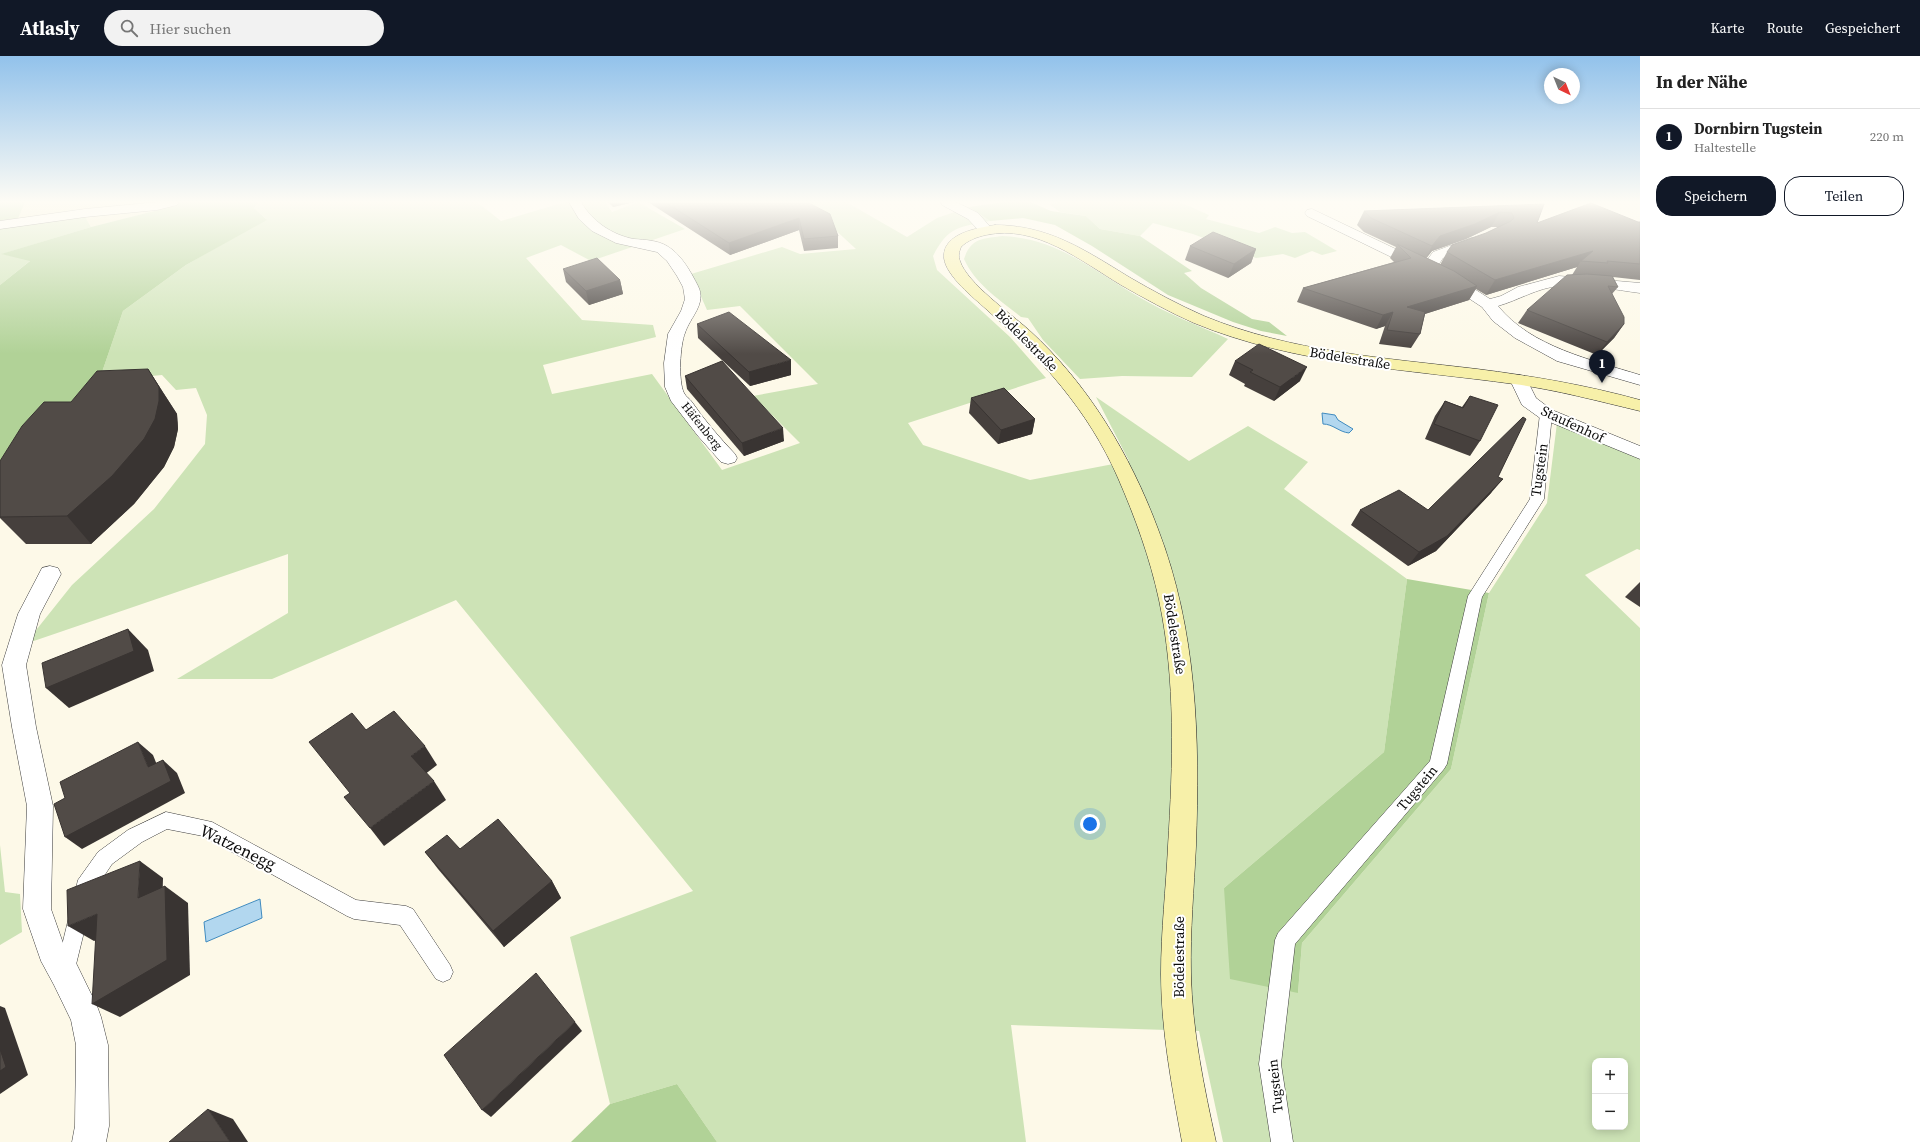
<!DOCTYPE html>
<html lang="de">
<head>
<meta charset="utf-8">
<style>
	:root { --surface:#fff; --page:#f2f2f2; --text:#222; --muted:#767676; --line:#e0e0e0; --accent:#111827 }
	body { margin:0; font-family:"Source Serif 4",serif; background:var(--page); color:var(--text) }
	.controls { position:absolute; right:12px; bottom:12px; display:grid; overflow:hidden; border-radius:8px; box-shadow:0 2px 10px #0003 }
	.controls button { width:36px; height:36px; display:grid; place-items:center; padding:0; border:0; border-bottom:1px solid var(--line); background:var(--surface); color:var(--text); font:20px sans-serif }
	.compass { position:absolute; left:1544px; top:12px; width:36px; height:36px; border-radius:50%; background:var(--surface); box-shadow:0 2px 10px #0003; rotate:137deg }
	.you { position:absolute; left:1090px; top:768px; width:14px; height:14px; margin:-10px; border:3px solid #fff; border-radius:50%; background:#1a73e8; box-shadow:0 0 0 6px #1a73e833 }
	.badge { display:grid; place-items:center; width:26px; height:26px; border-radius:50%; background:var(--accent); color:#fff; font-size:13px; font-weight:700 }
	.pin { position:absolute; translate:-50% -33px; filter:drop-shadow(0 1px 2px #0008) }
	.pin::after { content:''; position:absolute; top:21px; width:14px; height:12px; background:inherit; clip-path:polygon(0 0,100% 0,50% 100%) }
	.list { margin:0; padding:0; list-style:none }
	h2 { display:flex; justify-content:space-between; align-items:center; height:52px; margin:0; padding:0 16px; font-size:17px }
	h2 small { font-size:13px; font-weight:400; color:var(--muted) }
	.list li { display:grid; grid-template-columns:26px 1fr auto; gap:12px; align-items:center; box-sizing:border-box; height:56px; padding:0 16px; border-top:1px solid var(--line) }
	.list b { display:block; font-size:15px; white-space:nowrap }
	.list p { margin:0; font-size:13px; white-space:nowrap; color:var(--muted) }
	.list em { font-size:13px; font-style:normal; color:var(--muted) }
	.actions { display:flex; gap:8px; padding:12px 16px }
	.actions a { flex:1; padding:9px 0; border:1px solid var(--accent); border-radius:16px; text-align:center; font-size:14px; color:var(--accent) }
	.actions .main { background:var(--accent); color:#fff }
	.icon { flex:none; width:22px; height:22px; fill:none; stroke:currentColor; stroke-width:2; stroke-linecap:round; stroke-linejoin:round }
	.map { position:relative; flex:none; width:1640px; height:1086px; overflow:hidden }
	header { display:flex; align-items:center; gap:24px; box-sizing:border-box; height:56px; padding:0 20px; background:var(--accent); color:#fff }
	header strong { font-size:19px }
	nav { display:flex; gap:22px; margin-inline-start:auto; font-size:14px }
	.search { width:280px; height:36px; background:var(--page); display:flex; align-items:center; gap:10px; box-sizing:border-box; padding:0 14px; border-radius:22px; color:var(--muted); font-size:15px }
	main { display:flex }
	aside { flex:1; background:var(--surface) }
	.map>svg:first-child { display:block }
	.farmland { fill:#f0edcb }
	.green { fill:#cde3b6; fill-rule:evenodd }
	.forest { fill:#b1d297 }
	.water { fill:#b2d7ef; stroke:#408bbf }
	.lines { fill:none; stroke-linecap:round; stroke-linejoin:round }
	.lane-casing { stroke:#3d3d3d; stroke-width:1 }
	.street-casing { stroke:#3d3d3d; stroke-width:1 }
	.secondary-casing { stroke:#2c2c2c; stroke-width:1 }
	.lane { fill:#fff; fill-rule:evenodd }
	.street { fill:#fff; fill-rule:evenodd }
	.secondary { fill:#f7f0a9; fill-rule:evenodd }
	.wall { fill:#46403d; fill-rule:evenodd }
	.shaded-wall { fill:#393432 }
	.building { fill:#514b47; stroke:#393432 }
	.labels { text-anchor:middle; stroke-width:4; stroke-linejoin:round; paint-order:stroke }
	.far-street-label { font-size:12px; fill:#0a0a0a; stroke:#fff }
	.street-label { font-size:14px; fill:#0a0a0a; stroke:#fff }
	.near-street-label { font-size:17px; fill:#0a0a0a; stroke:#fff }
</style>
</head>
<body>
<header>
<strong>Atlasly</strong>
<div class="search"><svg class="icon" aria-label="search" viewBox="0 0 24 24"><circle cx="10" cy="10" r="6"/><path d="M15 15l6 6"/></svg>Hier suchen</div>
<nav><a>Karte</a><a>Route</a><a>Gespeichert</a></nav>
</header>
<main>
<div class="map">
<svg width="1640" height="1086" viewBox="0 0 1640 1086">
	<rect width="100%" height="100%" fill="#fdf9e8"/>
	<path class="farmland" d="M 24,146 L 179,146 L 166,152 L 91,171 L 84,159 L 17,165 Z"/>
	<g class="green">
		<path d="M 259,146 L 477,146 L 501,165 L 565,146 L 605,146 L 612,156 L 638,146 L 685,173 L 591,205 L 561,189 L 526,202 L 582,264 L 653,269 L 656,281 L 543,309 L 552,338 L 652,318 L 722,414 L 800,387 L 753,340 L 818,328 L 740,250 L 707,254 L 691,218 L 782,191 L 800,198 L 856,193 L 805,146 L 852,146 L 848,147 L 907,181 L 937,162 L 969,151 L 990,165 C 960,171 948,170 933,200 L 937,214 L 1010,281 L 1046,322 L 908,367 L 923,389 L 1030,424 L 1129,405 L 1096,341 L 1189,405 L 1248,370 L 1308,406 L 1284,433 L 1407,523 L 1384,696 L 1224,832 L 1298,937 L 1302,887 L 1451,713 L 1489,537 L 1547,447 L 1557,367 L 1640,402 L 1640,494 L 1637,493 L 1585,519 L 1640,572 L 1640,1086 L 1223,1086 L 1199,975 L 1011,969 L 1026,1086 L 717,1086 L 677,1028 L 610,1048 L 570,881 L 693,835 L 456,544 L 272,623 L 177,623 L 288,557 L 288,498 L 25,588 L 72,529 L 154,453 L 205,388 L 207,359 L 196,332 L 176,334 L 162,319 L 99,325 L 123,255 L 186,209 L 266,163 L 254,152 ZM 1595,1005 L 1625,1005 L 1625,1071 L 1595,1071 Z"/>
		<path d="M 1061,146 L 1180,146 L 1209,159 L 1206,163 L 1259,177 L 1275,171 L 1292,177 L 1305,176 L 1337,195 L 1322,199 L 1312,195 L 1295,202 L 1283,198 L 1256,202 L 1193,178 L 1153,167 L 1140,180 L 1100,173 L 1086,160 L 1060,156 L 1049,148 Z"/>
		<path d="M 84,159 L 91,171 L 2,198 L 31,204 L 0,229 L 0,167 Z"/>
		<path d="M 1002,180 C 1058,182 1092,214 1139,241 C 1167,258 1198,269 1228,283 L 1192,321 L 1122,320 L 1080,323 L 1043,284 L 1028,262 L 1021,261 C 1000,244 975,228 964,203 C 971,182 982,183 1002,180 Z"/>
		<path d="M 0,789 L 5,836 L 20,838 L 22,876 L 0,889 Z"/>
	</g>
	<g class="forest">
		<path d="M 0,146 L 25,146 L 17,165 L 0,167 Z"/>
		<path d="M 179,146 L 259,146 L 254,152 L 267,164 L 186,209 L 123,255 L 99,325 L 0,461 L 0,229 L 30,205 L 1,198 L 91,171 L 166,152 Z"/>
		<path d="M 1003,146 L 1031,146 L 1051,155 L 1086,160 L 1100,173 L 1140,180 L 1192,215 L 1184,217 L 1201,232 L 1252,263 L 1269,266 L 1287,280 L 1261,275 L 1233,266 L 1168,239 L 1092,190 L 1055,169 L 1023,162 L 990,165 L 969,151 Z"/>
		<path d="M 1407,523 L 1489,537 L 1451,713 L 1302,887 L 1298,937 L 1230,923 L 1224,832 L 1384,696 Z"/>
		<path d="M 677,1028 L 717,1086 L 571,1086 L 610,1048 Z"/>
	</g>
	<g class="water">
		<path d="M 1322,357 L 1335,359 L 1338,364 L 1353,373 L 1349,377 C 1339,376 1333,368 1323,368 Z"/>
		<path d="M 260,843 L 262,862 L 206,886 L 204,866 Z"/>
	</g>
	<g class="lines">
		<defs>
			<g id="lane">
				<path d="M 1546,354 L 1552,358 L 1544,443 L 1482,541 L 1447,708 L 1444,713 L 1295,888 L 1281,1008 L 1293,1086 L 1271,1086 L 1259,1008 L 1275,884 L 1278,877 L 1430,705 L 1468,540 L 1530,443 L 1540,358 Z"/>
				<path d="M 166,756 L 212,766 L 356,844 L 406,850 L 413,853 L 450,909 L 453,916 L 450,923 L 443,926 L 436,923 L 400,869 L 354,863 L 347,860 L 203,780 L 167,773 L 142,786 L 112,808 L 94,835 L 72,925 L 65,928 L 58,925 L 55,918 L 78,824 L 98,796 L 128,774 Z"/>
			</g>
			<g id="street">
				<path d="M 158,146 L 179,146 L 177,149 L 157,154 L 85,161 L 0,173 L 0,165 L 85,153 Z"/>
				<path d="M 569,146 L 581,146 C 592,165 612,179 634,183 C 645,184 657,184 667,190 C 681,198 691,216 698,230 C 707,248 690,261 685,277 C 680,289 678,325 684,337 C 686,341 690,343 692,346 C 705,365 719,381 735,398 L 737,402 L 735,406 L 728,408 L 721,406 L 698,380 L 671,345 L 665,331 L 664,307 L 668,278 L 681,255 L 685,243 L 683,231 L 677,220 L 667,205 L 657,196 L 616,187 L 592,175 L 579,163 Z"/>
				<path d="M 941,146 L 956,146 L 978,157 L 993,174 L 991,177 L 981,177 L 968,163 L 942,149 Z"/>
				<path d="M 1312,153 L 1425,207 L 1433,196 L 1471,182 L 1481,182 L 1483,185 L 1481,188 L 1443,202 L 1437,211 L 1457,222 L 1490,243 L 1501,240 L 1518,231 L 1559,220 L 1640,227 L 1640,237 C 1616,234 1583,227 1559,230 C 1537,232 1519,244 1498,250 C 1531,291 1592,304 1640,319 L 1640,329 L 1557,305 L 1515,282 L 1493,265 L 1482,251 L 1447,228 L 1423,216 L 1421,213 L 1414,212 L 1307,160 L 1305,157 L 1307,154 Z"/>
				<path d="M 1519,319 L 1525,320 L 1536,342 L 1552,354 L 1640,390 L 1640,403 L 1540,362 L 1522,349 L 1510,324 L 1513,320 Z"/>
				<path d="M 50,510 L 58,512 L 61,518 L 40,558 L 26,609 L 36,671 L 53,750 L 51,853 L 63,887 L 76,907 L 97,950 L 101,961 L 108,989 L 109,1070 L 106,1086 L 72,1086 L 75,1070 L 76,989 L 71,964 L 54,929 L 41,905 L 23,853 L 27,750 L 12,671 L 2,609 L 18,558 L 42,512 Z"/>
			</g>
			<path id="secondary" d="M 995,169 C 1048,169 1085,194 1129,221 C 1153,235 1179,249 1204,260 C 1291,296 1385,302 1477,313 C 1532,320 1586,329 1640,344 L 1640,355 C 1598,345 1557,334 1514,328 C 1406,313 1296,309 1194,267 C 1169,256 1144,242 1121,229 C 1081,205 1036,168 986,179 C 977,181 968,184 961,191 C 959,196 958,200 960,205 C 967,227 1011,258 1029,274 C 1088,328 1130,398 1158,473 C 1197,574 1200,682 1196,790 C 1194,832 1190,875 1191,917 C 1192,974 1204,1031 1216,1086 L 1182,1086 C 1172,1031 1161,974 1161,918 C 1161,875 1166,832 1168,790 C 1173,708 1176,624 1159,544 C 1150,502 1135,461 1118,422 C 1089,355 1040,301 986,253 C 974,242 946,220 944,202 C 942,177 978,172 995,169 Z"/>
		</defs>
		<use href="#lane" class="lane-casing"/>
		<use href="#street" class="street-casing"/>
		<use href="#secondary" class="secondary-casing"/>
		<use href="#lane" class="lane"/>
		<use href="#street" class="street"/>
		<use href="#secondary" class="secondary"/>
	</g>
	<g class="wall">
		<path d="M 608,146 L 634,146 L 613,151 Z"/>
		<path d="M 648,146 L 807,146 L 838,180 L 838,192 L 804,195 L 799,174 L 730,199 Z"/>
		<path d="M 1544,148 L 1537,167 L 1638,166 L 1640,166 L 1640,224 L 1613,221 L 1618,231 L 1612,238 L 1624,268 L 1614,282 L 1597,299 L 1518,267 L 1527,254 L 1572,219 L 1577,211 L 1486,239 L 1476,233 L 1469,244 L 1425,258 L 1420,278 L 1411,292 L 1379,288 L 1385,270 L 1376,273 L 1297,246 L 1303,232 L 1394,206 L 1390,202 L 1396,191 L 1364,176 L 1357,169 L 1364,155 ZM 1491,171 L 1499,171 L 1447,196 L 1440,209 L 1426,202 L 1432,195 L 1466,183 Z"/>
		<path d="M 1190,190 L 1256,193 L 1251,207 L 1228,222 L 1185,204 Z"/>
		<path d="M 563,213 L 620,224 L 623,238 L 589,249 L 566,226 Z"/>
		<path d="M 697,268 L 791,319 L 750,330 L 698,282 Z"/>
		<path d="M 1235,305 L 1300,325 L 1274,345 L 1244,330 L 1245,328 L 1229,319 Z"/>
		<path d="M 148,313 L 177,358 L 178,373 L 174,391 L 164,411 L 134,448 L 91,488 L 26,488 L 0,462 L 0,405 L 71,346 Z"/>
		<path d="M 685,320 L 784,385 L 744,400 L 687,333 Z"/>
		<path d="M 1470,340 L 1480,385 L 1470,400 L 1425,383 L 1435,360 L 1445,345 L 1462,351 Z"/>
		<path d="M 971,342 L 1035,363 L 1032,378 L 998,388 L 969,357 Z"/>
		<path d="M 1498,421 L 1491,437 L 1436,495 L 1408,510 L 1351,469 L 1360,454 L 1428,454 Z"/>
		<path d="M 1640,526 L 1640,551 L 1625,541 Z"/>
		<path d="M 460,793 L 552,825 L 561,842 L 504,891 L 438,813 L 425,796 Z"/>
	</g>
	<g class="shaded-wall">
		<path d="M 612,146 L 634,146 L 613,151 Z"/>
		<path d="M 1500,156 L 1491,171 L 1466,183 L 1432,195 L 1425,204 L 1432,190 L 1440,180 Z"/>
		<path d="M 799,162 L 799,174 L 730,199 L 729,187 Z"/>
		<path d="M 1256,193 L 1251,207 L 1228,222 L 1234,208 Z"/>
		<path d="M 1593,195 L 1581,205 L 1577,211 L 1486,239 L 1495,224 Z"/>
		<path d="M 620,224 L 623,238 L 589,249 L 586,235 Z"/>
		<path d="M 1477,230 L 1469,244 L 1399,266 L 1407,251 Z"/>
		<path d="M 1393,256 L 1385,270 L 1376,273 L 1383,259 Z"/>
		<path d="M 1624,268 L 1614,282 L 1597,299 L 1607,286 Z"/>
		<path d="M 791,304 L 791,319 L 750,330 L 749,316 Z"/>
		<path d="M 1307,311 L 1300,325 L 1274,345 L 1280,331 Z"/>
		<path d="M 148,313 L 177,358 L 178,373 L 174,391 L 164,411 L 134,448 L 91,488 L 67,460 Z"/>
		<path d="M 1035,363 L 1032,378 L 998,388 L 1001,374 Z"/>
		<path d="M 783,372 L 784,385 L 744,400 L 742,387 Z"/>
		<path d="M 1503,423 L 1491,437 L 1436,495 L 1408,510 L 1419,496 Z"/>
		<path d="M 128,573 L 148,594 L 154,615 L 69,652 L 46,632 Z"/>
		<path d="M 138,686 L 153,699 L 163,724 L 148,711 Z"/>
		<path d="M 425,690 L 437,709 L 424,719 L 411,700 Z"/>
		<path d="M 163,704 L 177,717 L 185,737 L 82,793 L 65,781 Z"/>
		<path d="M 434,725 L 446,744 L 384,790 L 370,772 Z"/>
		<path d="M 140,805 L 163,822 L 162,859 L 138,842 Z"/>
		<path d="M 552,825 L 561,842 L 504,891 L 493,875 Z"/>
		<path d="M 165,830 L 188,847 L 190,919 L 120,961 L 92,948 Z"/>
		<path d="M 97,858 L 122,874 L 94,885 L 68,870 Z"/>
		<path d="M 0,950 L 5,952 L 28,1019 L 0,1038 Z"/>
		<path d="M 575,966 L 582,975 L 491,1061 L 482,1054 Z"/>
		<path d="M 208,1053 L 233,1063 L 248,1086 L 230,1086 Z"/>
	</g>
	<g class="building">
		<path d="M 665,146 L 807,146 L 830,158 L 838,180 L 804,183 L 799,162 L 729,187 Z"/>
		<path d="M 1591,147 L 1638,166 L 1640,166 L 1640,208 L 1607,205 L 1608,207 L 1581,205 L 1593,195 L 1495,224 L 1447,196 L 1452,189 L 1486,177 L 1511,165 L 1514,162 L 1512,157 L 1500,156 L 1475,168 L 1440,180 L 1432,190 L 1371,162 L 1364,155 L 1544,148 L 1537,167 Z"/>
		<path d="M 1213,176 L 1256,193 L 1234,208 L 1190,190 Z"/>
		<path d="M 1397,188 L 1454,215 L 1477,230 L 1407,251 L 1425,256 L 1420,278 L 1387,274 L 1393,256 L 1383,259 L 1303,232 L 1411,202 Z"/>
		<path d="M 597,202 L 620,224 L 586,235 L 563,213 Z"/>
		<path d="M 1587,218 L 1612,220 L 1618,231 L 1608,230 L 1624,261 L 1624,268 L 1607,286 L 1527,254 L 1567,219 Z"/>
		<path d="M 729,256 L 791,304 L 749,316 L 697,268 Z"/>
		<path d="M 1259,288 L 1307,311 L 1280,331 L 1250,316 L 1253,314 L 1235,305 Z"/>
		<path d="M 722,305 L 783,372 L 742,387 L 685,320 Z"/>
		<path d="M 148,313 L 159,331 L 159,345 L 155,363 L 144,383 L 112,420 L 67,460 L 0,461 L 0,405 L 22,370 L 44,346 L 71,346 L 97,315 Z"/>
		<path d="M 1004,332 L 1035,363 L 1001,374 L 971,342 Z"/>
		<path d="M 1470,340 L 1498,349 L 1480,385 L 1434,368 L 1445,345 L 1463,352 Z"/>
		<path d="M 1523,361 L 1526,363 L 1498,421 L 1503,423 L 1447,480 L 1419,496 L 1360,454 L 1399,434 L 1428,454 Z"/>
		<path d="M 128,573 L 134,595 L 46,632 L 42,607 Z"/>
		<path d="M 394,655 L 425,690 L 411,700 L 434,725 L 370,772 L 344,741 L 350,737 L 309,686 L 352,657 L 366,674 Z"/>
		<path d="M 138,686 L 148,711 L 163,704 L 171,725 L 65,781 L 54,748 L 65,742 L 60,726 Z"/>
		<path d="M 498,763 L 552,825 L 493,875 L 425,796 L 447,779 L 460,793 Z"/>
		<path d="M 140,805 L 138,842 L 165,830 L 167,904 L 92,948 L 97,858 L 68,870 L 67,834 Z"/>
		<path d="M 536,917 L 575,966 L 482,1054 L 444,999 Z"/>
		<path d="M 0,993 L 6,1011 L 0,1015 Z"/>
		<path d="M 208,1053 L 230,1086 L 169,1086 Z"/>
	</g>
	<linearGradient id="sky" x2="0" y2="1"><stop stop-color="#92c2eb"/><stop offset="0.49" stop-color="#fefcf5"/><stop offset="1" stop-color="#fefcf5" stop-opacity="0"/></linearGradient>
	<rect width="1640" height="298" fill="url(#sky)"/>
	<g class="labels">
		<g class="far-street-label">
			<text transform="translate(702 370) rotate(51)" y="4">Häfenberg</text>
		</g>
		<g class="street-label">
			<text transform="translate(1027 284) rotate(45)" y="5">Bödelestraße</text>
			<text transform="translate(1350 302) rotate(9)" y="5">Bödelestraße</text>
			<text transform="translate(1573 368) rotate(25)" y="5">Staufenhof</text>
			<text transform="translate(1539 414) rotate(-82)" y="5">Tugstein</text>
			<text transform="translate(1175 578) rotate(81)" y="5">Bödelestraße</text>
			<text transform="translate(1417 732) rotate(-50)" y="5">Tugstein</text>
			<text transform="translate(1179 901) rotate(-90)" y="5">Bödelestraße</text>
			<text transform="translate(1275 1030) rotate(-96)" y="5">Tugstein</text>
		</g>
		<g class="near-street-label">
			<text transform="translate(238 791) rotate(26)" y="6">Watzenegg</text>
		</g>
	</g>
</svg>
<div class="controls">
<button>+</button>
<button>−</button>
</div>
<svg class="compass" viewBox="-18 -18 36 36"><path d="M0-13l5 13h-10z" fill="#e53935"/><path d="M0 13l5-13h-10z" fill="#767676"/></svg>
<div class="you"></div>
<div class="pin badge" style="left:1602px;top:327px">1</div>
</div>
<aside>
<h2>In der Nähe<small></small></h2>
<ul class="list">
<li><span class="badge">1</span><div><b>Dornbirn Tugstein</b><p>Haltestelle</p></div><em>220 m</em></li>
</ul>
<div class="actions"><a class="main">Speichern</a><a>Teilen</a></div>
</aside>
</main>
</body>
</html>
